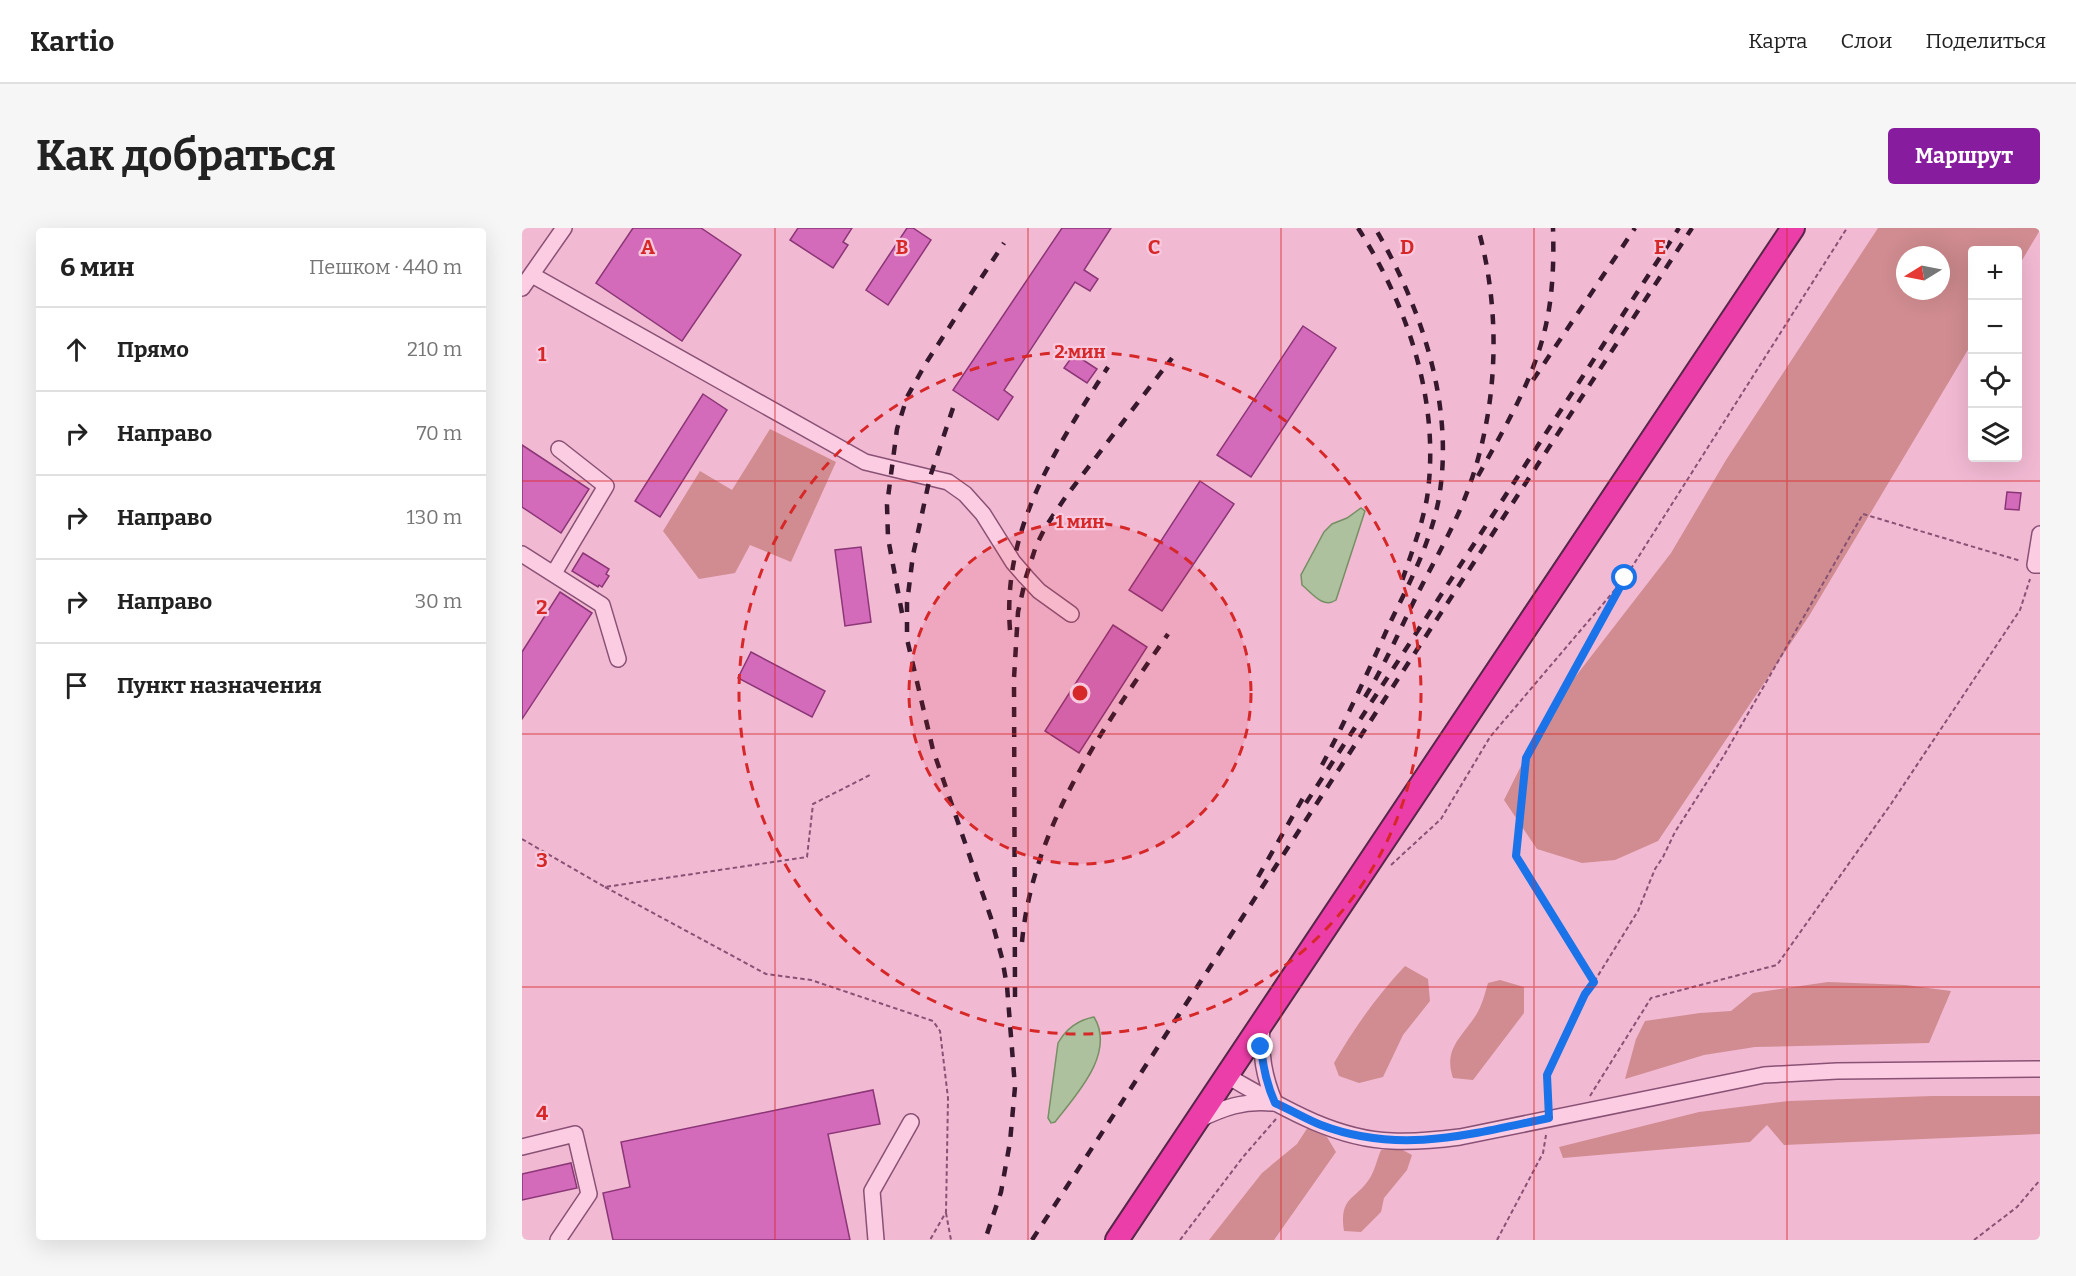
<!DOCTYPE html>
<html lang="ru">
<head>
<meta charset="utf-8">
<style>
	:root { --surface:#fff; --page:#f6f6f6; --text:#222; --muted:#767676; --line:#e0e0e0; --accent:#871d9e }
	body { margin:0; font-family:Bitter,serif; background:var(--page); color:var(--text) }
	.controls { position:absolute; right:18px; top:18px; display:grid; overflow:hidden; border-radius:6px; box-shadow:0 6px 24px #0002 }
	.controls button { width:54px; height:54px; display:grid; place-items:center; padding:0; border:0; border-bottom:2px solid var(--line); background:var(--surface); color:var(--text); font:30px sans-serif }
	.compass { position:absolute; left:1374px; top:18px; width:54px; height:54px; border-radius:50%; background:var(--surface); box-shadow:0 6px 24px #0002; rotate:260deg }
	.stop { position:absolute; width:18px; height:18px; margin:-14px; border:4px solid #1a73e8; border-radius:50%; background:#fff }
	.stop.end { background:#1a73e8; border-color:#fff; box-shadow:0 2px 6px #0008 }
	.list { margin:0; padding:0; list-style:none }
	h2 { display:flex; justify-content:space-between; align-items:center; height:78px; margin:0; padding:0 24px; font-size:26px }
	h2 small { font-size:20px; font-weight:400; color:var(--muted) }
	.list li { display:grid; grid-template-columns:39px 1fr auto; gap:18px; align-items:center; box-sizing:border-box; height:84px; padding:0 24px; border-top:2px solid var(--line) }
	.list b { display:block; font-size:22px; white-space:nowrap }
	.list em { font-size:20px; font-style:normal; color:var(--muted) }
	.icon { flex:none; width:33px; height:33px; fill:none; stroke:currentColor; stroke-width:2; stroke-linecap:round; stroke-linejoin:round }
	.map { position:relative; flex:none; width:1518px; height:1012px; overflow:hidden; border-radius:6px }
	header { display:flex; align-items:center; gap:36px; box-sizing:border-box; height:84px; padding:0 30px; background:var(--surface); border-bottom:2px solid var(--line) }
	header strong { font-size:28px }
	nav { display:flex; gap:33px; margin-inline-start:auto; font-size:21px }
	.intro { display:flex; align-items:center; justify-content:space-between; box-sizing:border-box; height:144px; padding:0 36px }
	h1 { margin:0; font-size:42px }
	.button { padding:15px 27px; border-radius:6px; background:var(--accent); color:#fff; font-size:21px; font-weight:700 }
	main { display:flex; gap:36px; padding:0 36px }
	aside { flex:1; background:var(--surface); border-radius:6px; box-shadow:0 6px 24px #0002 }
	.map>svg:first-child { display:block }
	.green { fill:#d08c90; fill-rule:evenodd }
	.water { fill:#aec19e; stroke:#778f65; stroke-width:1.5 }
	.building { fill:#d46aba; stroke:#8b3677; stroke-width:1.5 }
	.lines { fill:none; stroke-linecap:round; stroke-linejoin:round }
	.minor-casing { stroke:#895275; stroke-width:18 }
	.highway-casing { stroke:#562748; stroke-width:26 }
	.path { stroke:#895275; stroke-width:2; stroke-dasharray:4.5 3; stroke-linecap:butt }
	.minor { stroke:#fccce3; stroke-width:15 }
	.highway { stroke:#ec3ea8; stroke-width:22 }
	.rail { stroke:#36192d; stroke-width:4.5; stroke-dasharray:10 10; stroke-linecap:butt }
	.route { stroke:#1a73e8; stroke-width:8 }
	.grid { fill:none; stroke:#d62828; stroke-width:1.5; stroke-opacity:0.55 }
	.ring { fill:none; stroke:#d62828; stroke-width:3; stroke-dasharray:10 8 }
	.grid-label { font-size:20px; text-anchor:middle; font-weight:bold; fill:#d62828; stroke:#f9c9df; stroke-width:4.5; stroke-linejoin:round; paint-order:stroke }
	.centre { fill:#d62828; stroke:#f9c9df; stroke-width:3 }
	.ring-label { font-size:18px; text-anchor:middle; font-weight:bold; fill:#d62828; stroke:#f9c9df; stroke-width:4.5; stroke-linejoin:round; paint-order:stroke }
</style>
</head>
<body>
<header>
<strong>Kartio</strong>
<nav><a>Карта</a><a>Слои</a><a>Поделиться</a></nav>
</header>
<div class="intro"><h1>Как добраться</h1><a class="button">Маршрут</a></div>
<main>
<aside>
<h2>6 мин<small>Пешком · 440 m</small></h2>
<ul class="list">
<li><svg class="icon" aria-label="ahead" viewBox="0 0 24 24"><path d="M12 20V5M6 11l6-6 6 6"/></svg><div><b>Прямо</b></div><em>210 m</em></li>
<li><svg class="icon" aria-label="right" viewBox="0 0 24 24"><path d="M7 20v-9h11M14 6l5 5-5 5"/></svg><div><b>Направо</b></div><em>70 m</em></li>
<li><svg class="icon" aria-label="right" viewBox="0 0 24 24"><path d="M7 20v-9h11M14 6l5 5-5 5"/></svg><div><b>Направо</b></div><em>130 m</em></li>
<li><svg class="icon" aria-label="right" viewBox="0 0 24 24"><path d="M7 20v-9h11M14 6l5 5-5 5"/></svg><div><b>Направо</b></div><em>30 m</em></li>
<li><svg class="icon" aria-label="arrive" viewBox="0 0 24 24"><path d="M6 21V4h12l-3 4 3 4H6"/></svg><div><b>Пункт назначения</b></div></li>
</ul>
</aside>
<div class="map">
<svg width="1518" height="1012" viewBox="0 0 1518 1012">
	<rect width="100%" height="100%" fill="#f2b9d3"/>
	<g class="green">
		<path d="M 1356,0 L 1518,0 L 1518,2 L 1496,39 L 1496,22 L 1450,22 L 1450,115 L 1287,388 L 1136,613 L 1093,632 L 1060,635 L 1015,621 L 982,572 L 1026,484 L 1149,325 L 1204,232 ZM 1383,27 L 1419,27 L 1419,63 L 1383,63 Z"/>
		<path d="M 248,201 L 314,234 L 269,334 L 228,317 L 213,345 L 177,351 L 141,303 L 178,243 L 210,262 Z"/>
		<path d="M 883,738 L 906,751 L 908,773 L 881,807 L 861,849 L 837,855 L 817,848 L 812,835 C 832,800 855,768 883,738 Z"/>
		<path d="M 978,752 L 1002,759 L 1002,785 L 951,852 L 931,850 C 921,821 940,809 954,787 C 960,778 963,765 966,755 Z"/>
		<path d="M 1306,754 L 1384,757 L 1429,763 L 1407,815 L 1233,819 L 1182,827 L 1103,851 L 1114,811 L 1123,793 L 1178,785 L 1209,783 L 1231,765 Z"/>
		<path d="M 1410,868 L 1518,868 L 1518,906 L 1262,917 L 1245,897 L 1228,914 L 1041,930 L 1037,919 L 1177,884 L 1267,873 Z"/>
		<path d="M 786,899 L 805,909 L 814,924 L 752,1012 L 687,1012 L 740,945 L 775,916 Z"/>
		<path d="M 875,919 L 890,927 L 885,942 L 862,970 L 859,984 L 839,1004 L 822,1003 C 817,968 833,973 848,950 C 853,942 855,931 859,922 Z"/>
	</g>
	<g class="water">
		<path d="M 839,280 L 843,283 L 814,372 C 801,381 790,365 780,357 L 779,347 L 802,304 L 810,296 L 825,290 Z"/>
		<path d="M 572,789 C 594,825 554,867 533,894 L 529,895 L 526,890 L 536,815 C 544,801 556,792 572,789 Z"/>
	</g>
	<g class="building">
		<path d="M 111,0 L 179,0 L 219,27 L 160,113 L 74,55 Z"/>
		<path d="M 276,0 L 330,0 L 321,14 L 326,17 L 311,40 L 268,12 Z"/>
		<path d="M 385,0 L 391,0 L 409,12 L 366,77 L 344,62 Z"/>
		<path d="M 540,0 L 589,0 L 562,42 L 576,51 L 568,63 L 553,54 L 482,162 L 491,169 L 476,192 L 431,162 Z"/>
		<path d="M 781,98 L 814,120 L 729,249 L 695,227 Z"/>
		<path d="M 552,126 L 575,141 L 565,155 L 542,140 Z"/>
		<path d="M 181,166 L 205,182 L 138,289 L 113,273 Z"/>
		<path d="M 0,217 L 67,261 L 39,305 L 0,279 Z"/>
		<path d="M 678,253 L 712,276 L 640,383 L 607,362 Z"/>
		<path d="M 1485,264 L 1499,265 L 1497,282 L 1483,281 Z"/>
		<path d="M 339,319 L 349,394 L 323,398 L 313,322 Z"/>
		<path d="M 61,325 L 87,341 L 84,346 L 87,348 L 80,359 L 77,357 L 76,359 L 50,343 Z"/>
		<path d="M 38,364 L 70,385 L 0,491 L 0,424 Z"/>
		<path d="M 591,397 L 625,419 L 557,525 L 523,503 Z"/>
		<path d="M 229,424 L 303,463 L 290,489 L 216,450 Z"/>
		<path d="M 351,862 L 358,896 L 306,906 L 328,1012 L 91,1012 L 81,965 L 108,959 L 99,914 Z"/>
		<path d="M 49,935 L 55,960 L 0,972 L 0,946 Z"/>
	</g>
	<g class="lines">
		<defs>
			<g id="minor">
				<path d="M 10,47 L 343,234 L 426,254 L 443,266 L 461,286 L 491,334 L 504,349 L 517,363 L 549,386"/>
				<path d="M 0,60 L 42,0"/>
				<path d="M 1518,306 L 1513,337 L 1518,337"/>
				<path d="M 0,326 L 80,377 L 96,431"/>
				<path d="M 32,345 L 84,258 L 37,221"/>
				<path d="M 740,797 C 738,826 742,849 753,875"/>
				<path d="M 705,848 C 755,876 810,911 870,913 C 893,914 915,912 938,909 L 1242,847 L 1315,843 L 1518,841"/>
				<path d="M 676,892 C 701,880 722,872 750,875"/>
				<path d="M 0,919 L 53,906 L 67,966 L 36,1012"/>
				<path d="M 354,1012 L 350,963 L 389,894"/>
			</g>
			<path id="highway" d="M 595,1012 L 1271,0"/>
		</defs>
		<use href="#minor" class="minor-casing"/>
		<use href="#highway" class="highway-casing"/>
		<g class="path">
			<path d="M 0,611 L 83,659 L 285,629 L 291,576 L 348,547"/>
			<path d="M 869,637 L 919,591 L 968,509 L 1103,350 L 1325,0"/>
			<path d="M 83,659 L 244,746 L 289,752 L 411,793 L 418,803 L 426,870 L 424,984 L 408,1012"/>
			<path d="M 1072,754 L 994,628 L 1004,530 L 1100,356"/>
			<path d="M 1068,868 L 1129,770 L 1255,737 L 1369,576 L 1498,382 L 1508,351"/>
			<path d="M 1026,877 L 1025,847 L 1063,766 L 1072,754 L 1116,683 L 1133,641 L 1141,629 L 1153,604 L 1201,529 L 1341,286 L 1499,333"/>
			<path d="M 424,985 L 429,1012"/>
			<path d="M 658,1012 L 721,929 L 754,891"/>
			<path d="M 975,1012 L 1021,925 L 1024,907"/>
			<path d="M 1452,1012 L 1495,979 L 1518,952"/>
		</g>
		<use href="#minor" class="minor"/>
		<use href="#highway" class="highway"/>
		<g class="rail">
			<path d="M 836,0 C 886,78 919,176 905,270 C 900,298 889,326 880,353"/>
			<path d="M 1011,152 L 1113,0"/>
			<path d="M 431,180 L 408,249 L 391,327 L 385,375 L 385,411 L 411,522 L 469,690 L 480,730 L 485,758 L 493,859 L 488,914 L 479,964 L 463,1012"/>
			<path d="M 956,248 C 983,199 1014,148 1025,92 C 1031,63 1032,30 1031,0"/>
			<path d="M 380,385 L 366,310 L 365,277 L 375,201 L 385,169 L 404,135 L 482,15"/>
			<path d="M 488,402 C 480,301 534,220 586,139"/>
			<path d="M 843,469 C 863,437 878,401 895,367 C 910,337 927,308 940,277 C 976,191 981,90 956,0"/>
			<path d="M 800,537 C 824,492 846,444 867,397 C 886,358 907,318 916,275 C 934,181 900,80 853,0"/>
			<path d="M 784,575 L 1157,0"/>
			<path d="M 736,649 L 785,563"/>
			<path d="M 500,714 C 511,597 582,499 646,406"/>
			<path d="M 493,769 L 492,450 L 496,384 L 504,349 L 514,318 L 524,298 L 545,267 L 650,130"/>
			<path d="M 510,1012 L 1170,0"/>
		</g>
	</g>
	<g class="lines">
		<path class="route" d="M 739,819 C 741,840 745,857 753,875 C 769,882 784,891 799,897 C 878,927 949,906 1027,890 L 1025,847 L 1063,766 L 1072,754 L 994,628 L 1004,530 L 1103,350"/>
	</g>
	<path class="grid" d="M 253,0 L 253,1012M 506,0 L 506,1012M 759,0 L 759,1012M 1012,0 L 1012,1012M 1265,0 L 1265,1012M 0,253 L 1518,253M 0,506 L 1518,506M 0,759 L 1518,759"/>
	<circle cx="558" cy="465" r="171" fill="#d62828" fill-opacity=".12"/>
	<g class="ring">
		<circle cx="558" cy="465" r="171"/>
		<circle cx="558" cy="465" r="341"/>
	</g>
	<g class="grid-label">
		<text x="126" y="26">A</text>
		<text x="380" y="26">B</text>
		<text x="632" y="26">C</text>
		<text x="885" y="26">D</text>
		<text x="1138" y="26">E</text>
		<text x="20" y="133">1</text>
		<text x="20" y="386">2</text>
		<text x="20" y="639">3</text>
		<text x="20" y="892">4</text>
	</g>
	<circle cx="558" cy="465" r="9" class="centre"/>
	<g class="ring-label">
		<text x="558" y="130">2 мин</text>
		<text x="558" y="300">1 мин</text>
	</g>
</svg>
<div class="controls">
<button>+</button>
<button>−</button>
<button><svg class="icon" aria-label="locate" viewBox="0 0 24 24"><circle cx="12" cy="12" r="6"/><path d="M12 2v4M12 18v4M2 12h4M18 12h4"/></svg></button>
<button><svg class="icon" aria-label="layers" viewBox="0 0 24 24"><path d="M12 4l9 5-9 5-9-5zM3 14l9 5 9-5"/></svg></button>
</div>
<svg class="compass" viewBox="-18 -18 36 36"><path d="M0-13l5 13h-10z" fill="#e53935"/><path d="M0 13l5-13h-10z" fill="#767676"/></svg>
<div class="stop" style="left:1103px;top:350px"></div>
<div class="stop end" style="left:739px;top:819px"></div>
</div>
</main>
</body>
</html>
